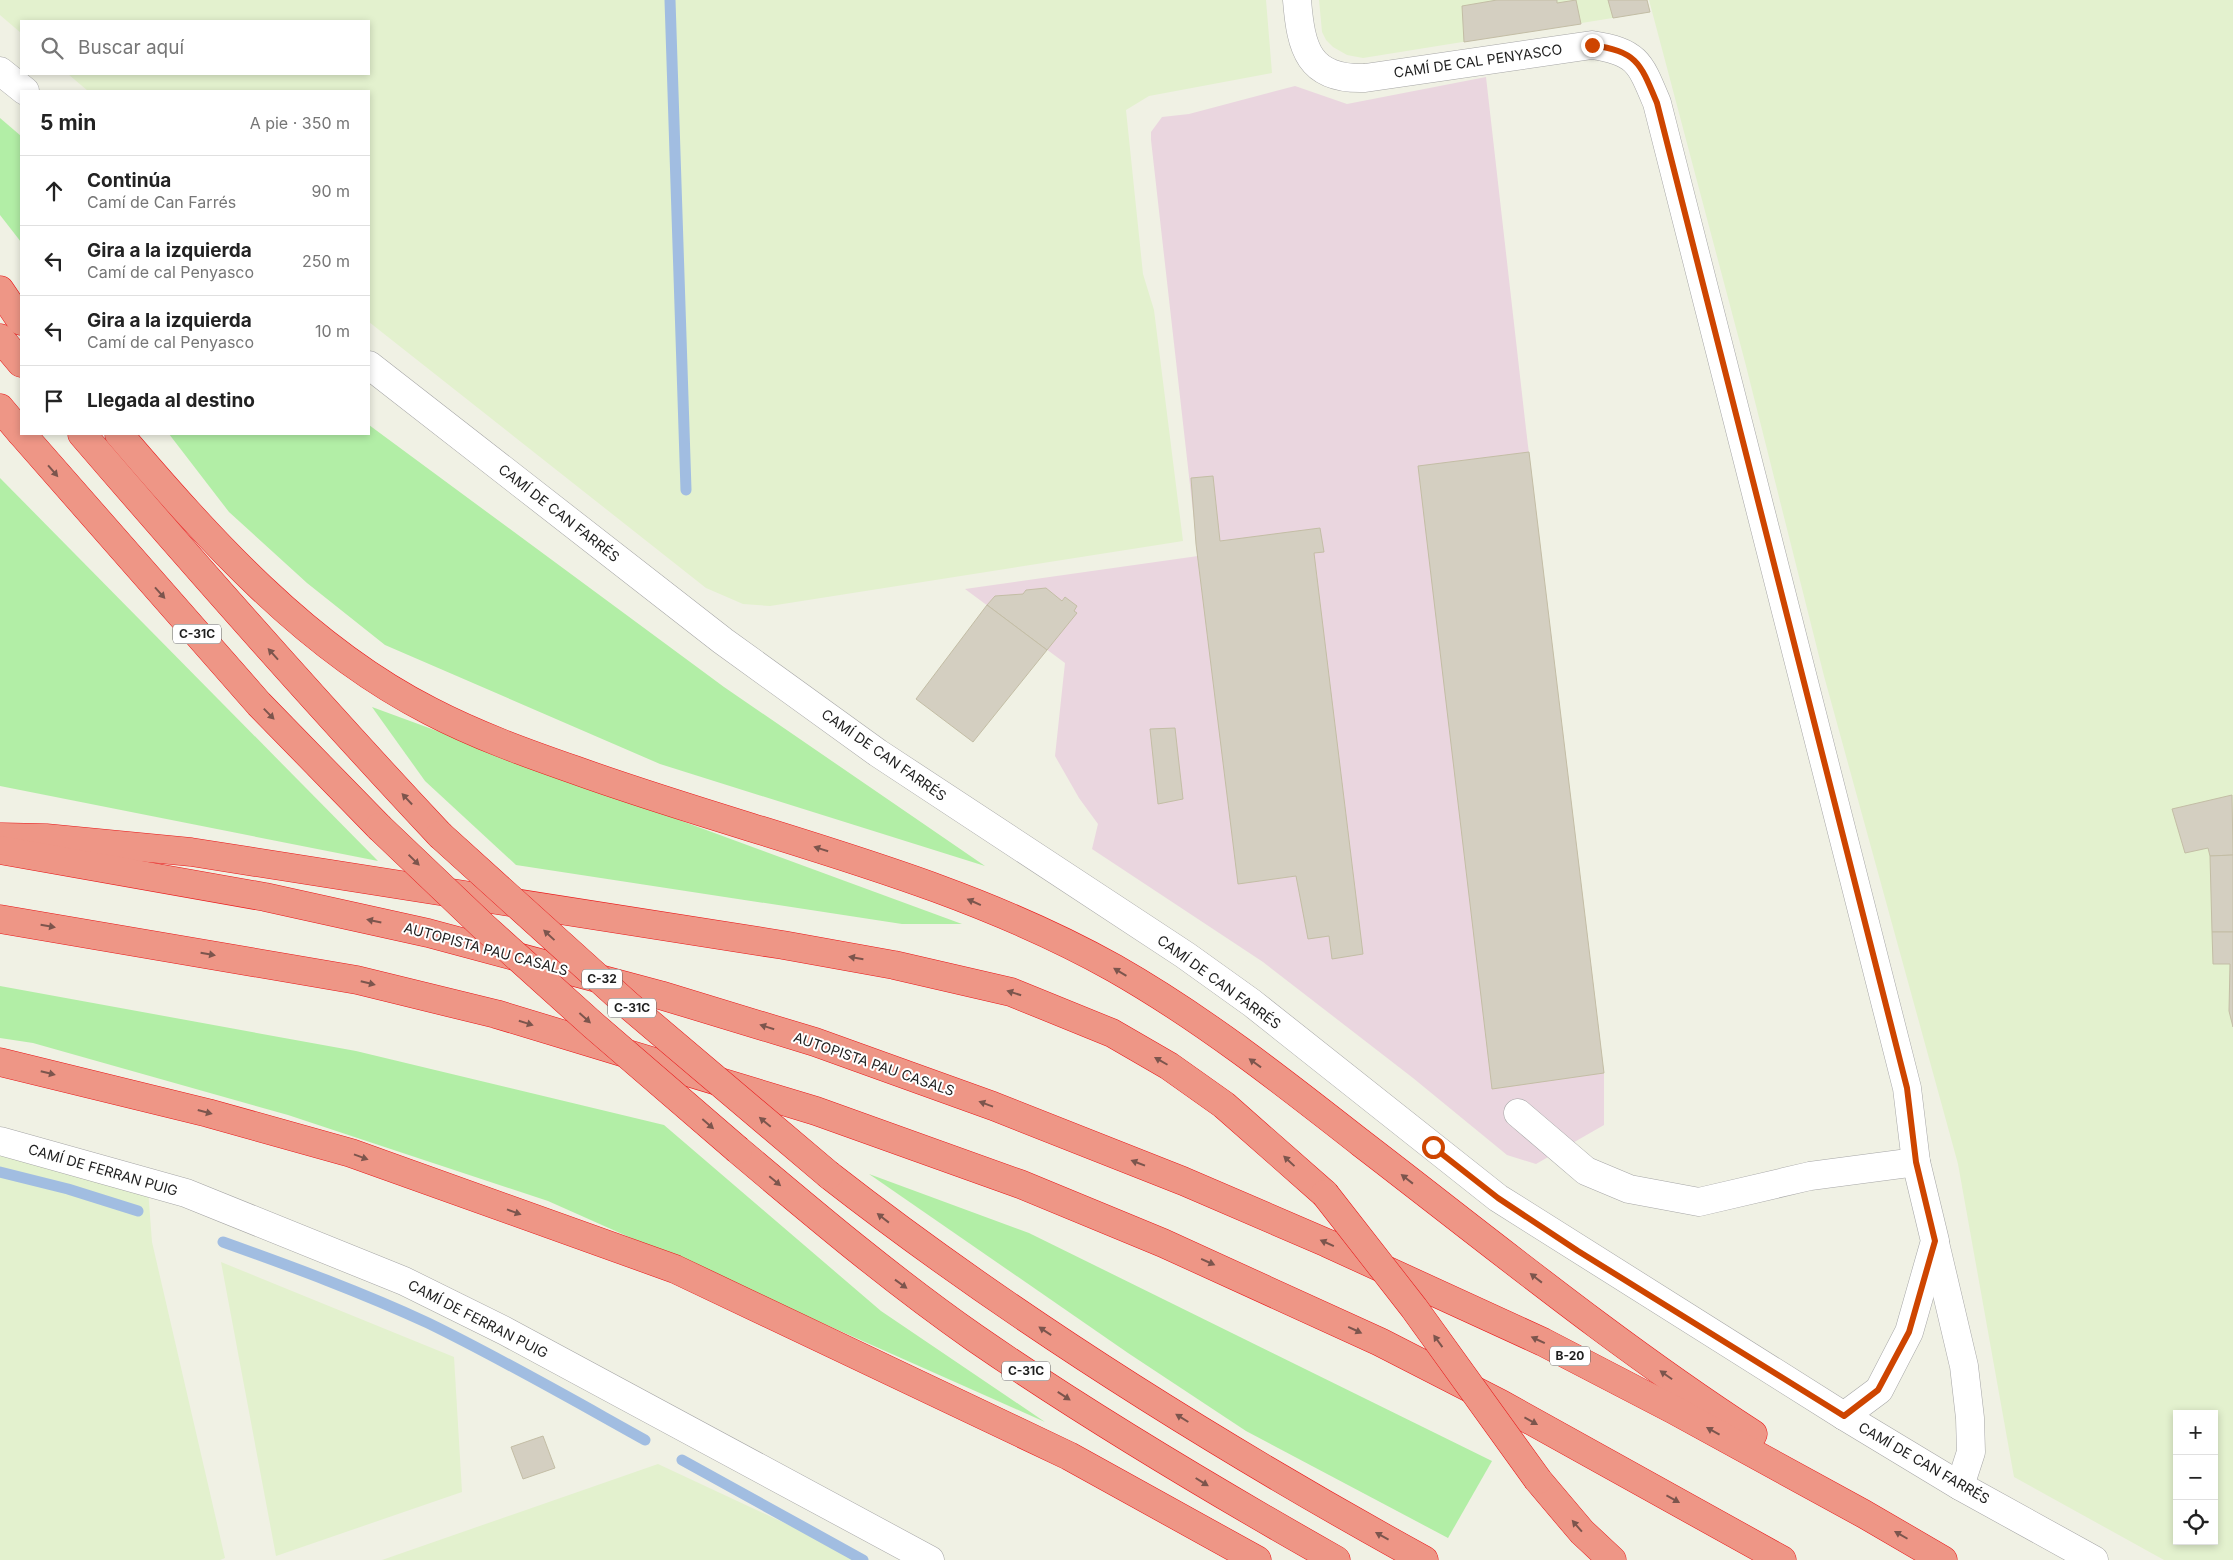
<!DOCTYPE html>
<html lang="es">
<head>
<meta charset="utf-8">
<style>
	:root { --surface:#fff; --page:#f6f6f6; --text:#222; --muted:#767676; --line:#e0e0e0 }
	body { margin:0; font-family:Inter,sans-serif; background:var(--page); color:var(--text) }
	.controls { position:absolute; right:15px; bottom:15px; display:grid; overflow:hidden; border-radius:0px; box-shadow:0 2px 8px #0003 }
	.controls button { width:45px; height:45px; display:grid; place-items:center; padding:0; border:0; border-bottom:1px solid var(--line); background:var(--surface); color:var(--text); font:25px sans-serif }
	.stop { position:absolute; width:15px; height:15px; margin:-11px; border:4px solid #ce4500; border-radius:50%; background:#fff }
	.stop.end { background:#ce4500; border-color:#fff; box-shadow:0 1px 5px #0008 }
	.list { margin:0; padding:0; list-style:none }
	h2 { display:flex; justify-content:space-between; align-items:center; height:65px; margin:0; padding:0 20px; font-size:21px }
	h2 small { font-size:16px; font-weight:400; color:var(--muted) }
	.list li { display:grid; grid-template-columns:32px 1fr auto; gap:15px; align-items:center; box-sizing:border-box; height:70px; padding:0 20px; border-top:1px solid var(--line) }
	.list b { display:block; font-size:19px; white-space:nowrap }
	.list p { margin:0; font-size:16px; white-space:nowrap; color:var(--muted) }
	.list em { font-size:16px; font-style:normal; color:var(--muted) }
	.icon { flex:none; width:28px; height:28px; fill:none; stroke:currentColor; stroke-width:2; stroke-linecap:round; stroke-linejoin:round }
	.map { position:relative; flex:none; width:2233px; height:1560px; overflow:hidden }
	.search { position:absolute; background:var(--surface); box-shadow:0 2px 8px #0003; left:20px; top:20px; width:350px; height:55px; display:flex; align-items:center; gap:12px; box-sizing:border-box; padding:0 18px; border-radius:0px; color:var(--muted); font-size:19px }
	.panel { position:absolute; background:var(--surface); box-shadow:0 2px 8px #0003; left:20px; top:90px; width:350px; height:345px; border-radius:0px }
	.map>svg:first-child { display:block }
	.industrial { fill:#ead6df }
	.farmland { fill:#e3f1ce; fill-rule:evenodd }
	.grass { fill:#b2eea6 }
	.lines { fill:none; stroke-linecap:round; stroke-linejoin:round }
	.stream { stroke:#a1bde1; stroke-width:11 }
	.building { fill:#d4cfc1; stroke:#c3bda5 }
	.minor-casing { stroke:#a6a6a6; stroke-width:29 }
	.highway-casing { stroke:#e91719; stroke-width:29 }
	.minor { stroke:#fff; stroke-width:28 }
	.highway { stroke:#ee9686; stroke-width:28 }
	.highway-bridge-casing { stroke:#e91719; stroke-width:29; stroke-linecap:butt }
	.highway-bridge { stroke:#ee9686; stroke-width:28 }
	.oneway { fill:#7c554d }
	.route { stroke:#ce4500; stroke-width:6 }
	.labels { text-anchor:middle; stroke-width:4; stroke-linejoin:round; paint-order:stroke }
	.shield { fill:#fff; stroke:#626262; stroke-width:1 }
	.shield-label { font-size:12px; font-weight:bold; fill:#1f1f1f }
	.street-label { font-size:14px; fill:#1f1f1f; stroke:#fff }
</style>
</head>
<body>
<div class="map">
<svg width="2233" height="1560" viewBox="0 0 2233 1560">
	<rect width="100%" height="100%" fill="#f0f1e4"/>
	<path class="industrial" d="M 1486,77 L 1526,429 L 1604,1073 L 1604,1125 L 1536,1164 L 1507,1155 L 1413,1078 L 1263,962 L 1092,849 L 1098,824 L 1079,798 L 1055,756 L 1065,663 L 965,589 L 1198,556 L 1151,140 L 1151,132 L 1162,117 L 1189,114 L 1295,86 L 1347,104 Z"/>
	<g class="farmland">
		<path d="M 0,0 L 1266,0 L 1272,73 L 1149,96 L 1126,110 L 1143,274 L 1154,310 L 1183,541 L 770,606 L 743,604 L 706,588 L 369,322 L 369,91 L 88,91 L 68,74 L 369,74 L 369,21 L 21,21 L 21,33 L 0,15 Z"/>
		<path d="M 1319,0 L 1647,0 L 1650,12 L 1363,58 L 1347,55 L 1333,47 L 1326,40 L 1322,32 Z"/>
		<path d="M 1649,0 L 2233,0 L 2233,1560 L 2164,1560 L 2014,1477 L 1958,1164 L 1824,676 L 1745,362 ZM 2177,1414 L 2214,1414 L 2214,1541 L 2177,1541 Z"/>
		<path d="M 0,1154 L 147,1176 L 152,1242 L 225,1558 L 220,1560 L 0,1560 Z"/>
		<path d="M 221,1262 L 454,1357 L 462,1492 L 276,1556 Z"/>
		<path d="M 658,1464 L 864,1560 L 382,1560 Z"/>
	</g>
	<g class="grass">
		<path d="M 0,118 L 21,136 L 21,242 L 0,215 Z"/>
		<path d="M 369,425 L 724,687 L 985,866 L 660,764 L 385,645 L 307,583 L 229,512 L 169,434 L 369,434 Z"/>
		<path d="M 0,478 L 378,861 L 0,786 Z"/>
		<path d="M 372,707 L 962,924 L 902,924 L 516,865 L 425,781 Z"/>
		<path d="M 0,986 L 356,1051 L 664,1125 L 881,1311 L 1045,1422 L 548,1201 L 288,1115 L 33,1043 L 0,1038 Z"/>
		<path d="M 869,1174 L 1029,1233 L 1492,1461 L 1448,1538 L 1246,1431 L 1128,1353 Z"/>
	</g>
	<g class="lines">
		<g class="stream">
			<path d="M 670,0 L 686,490"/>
			<path d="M 0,1172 L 68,1189 L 138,1211"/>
			<path d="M 223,1242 C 293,1267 361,1292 428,1323 C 502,1359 573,1400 645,1440"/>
			<path d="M 682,1460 L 863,1560"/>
		</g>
	</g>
	<g class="building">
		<path d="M 1557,0 L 1557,3 L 1576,0 L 1581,24 L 1464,42 L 1462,6 L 1497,0 Z"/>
		<path d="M 1608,0 L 1647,0 L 1650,12 L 1613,18 Z"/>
		<path d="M 1529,452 L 1604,1073 L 1492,1089 L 1418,466 Z"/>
		<path d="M 1213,476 L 1220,541 L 1320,528 L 1324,552 L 1314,553 L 1363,954 L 1332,959 L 1329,936 L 1308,939 L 1296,876 L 1238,884 L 1196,544 L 1191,478 Z"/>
		<path d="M 1046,588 L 1062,601 L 1065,597 L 1077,606 L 1074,611 L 1077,613 L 1047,650 L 987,605 L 995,596 L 1023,594 L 1026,590 Z"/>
		<path d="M 987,605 L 1047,650 L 973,742 L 916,699 Z"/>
		<path d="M 1175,728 L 1183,799 L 1158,804 L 1150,729 Z"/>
		<path d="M 2232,795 L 2233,855 L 2210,856 L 2208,848 L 2185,853 L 2172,809 Z"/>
		<path d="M 2233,855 L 2233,932 L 2212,932 L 2210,856 Z"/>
		<path d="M 2212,932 L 2233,932 L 2233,1027 L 2229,1011 L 2230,964 L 2213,964 Z"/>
		<path d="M 543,1436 L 555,1468 L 523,1479 L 511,1447 Z"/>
	</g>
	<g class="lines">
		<defs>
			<g id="minor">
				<path d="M 1297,0 C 1301,48 1308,80 1365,78 L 1592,45 C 1637,52 1640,62 1657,103 L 1907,1088 L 1916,1162 L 1935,1241 L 1909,1332 L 1879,1390 L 1844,1416"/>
				<path d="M 0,71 L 25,91"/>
				<path d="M 369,365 L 723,641 L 878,753 L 1185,955 L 1252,1003 L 1498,1198 L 1844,1416 L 1960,1486 L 2094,1560"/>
				<path d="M 1518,1113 L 1586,1171 L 1629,1189 L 1699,1202 L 1810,1176 L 1916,1162"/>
				<path d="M 0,1141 L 186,1193 L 404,1281 L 505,1331 L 930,1560"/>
				<path d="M 1935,1243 L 1964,1366 L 1970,1418 L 1971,1452 L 1960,1486"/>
			</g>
			<g id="highway">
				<path d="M 0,290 L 21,321"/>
				<path d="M 0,338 L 21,363"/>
				<path d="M 0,408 L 21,433"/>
				<path d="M 22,434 L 259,704 L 379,827"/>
				<path d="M 82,434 C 199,570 317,704 440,835"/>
				<path d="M 119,434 C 208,538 306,648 430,711 C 476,735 526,753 575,770 C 755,835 946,874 1114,968 C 1202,1018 1282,1081 1361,1143 C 1490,1242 1616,1345 1753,1434"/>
				<path d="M 2,837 L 46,838 L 191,852 L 783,945 L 894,965 L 1011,992 L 1112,1033 L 1169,1066 L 1224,1105 L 1325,1194"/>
				<path d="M 0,850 L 265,897 L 428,933 L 660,995 L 815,1042 L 993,1106 L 1183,1181 L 1327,1243 L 1543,1342 L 1674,1410 L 1864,1514 L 1943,1560"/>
				<path d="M 0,919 L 357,980 L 496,1014 L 816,1111 L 1020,1184 L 1163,1243 L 1380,1342 L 1501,1404 L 1782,1560"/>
				<path d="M 0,1062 L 208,1113 L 351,1153 L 675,1269 L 1069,1456 L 1257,1560"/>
				<path d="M 738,1150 C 815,1215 892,1280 975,1338 C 1091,1418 1214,1491 1336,1560"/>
				<path d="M 829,1175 C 1016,1321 1217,1446 1424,1560"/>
				<path d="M 1538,1480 L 1582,1532 L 1612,1560"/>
			</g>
		</defs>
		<use href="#minor" class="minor-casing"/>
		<use href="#highway" class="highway-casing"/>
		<use href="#minor" class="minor"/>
		<use href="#highway" class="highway"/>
		<defs>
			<g id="highway-bridge">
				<path d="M 379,827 L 483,926 L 593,1025 L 738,1150"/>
				<path d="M 440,835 L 627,1004 L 829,1175"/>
				<path d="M 1325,1194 L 1414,1308 L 1538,1480"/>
			</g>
		</defs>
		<use href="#highway-bridge" class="highway-bridge-casing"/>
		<use href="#highway-bridge" class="highway-bridge"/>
	</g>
	<defs><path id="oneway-solid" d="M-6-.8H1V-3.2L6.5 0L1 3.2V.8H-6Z" transform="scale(1.25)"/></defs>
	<g class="oneway">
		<use href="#oneway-solid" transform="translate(53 471) rotate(49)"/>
		<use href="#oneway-solid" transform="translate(160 593) rotate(48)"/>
		<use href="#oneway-solid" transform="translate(273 654) rotate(-132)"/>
		<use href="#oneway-solid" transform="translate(269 714) rotate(46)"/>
		<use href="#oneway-solid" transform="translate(407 799) rotate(-133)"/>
		<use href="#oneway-solid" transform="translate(821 849) rotate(-162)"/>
		<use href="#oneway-solid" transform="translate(414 860) rotate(44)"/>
		<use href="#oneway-solid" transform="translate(974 902) rotate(-156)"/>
		<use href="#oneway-solid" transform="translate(374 921) rotate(-168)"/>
		<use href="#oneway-solid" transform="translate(48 926) rotate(10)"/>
		<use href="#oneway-solid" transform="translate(549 935) rotate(-137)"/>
		<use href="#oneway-solid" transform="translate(208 954) rotate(10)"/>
		<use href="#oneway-solid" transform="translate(856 958) rotate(-170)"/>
		<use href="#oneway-solid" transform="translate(1120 972) rotate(-149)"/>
		<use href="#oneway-solid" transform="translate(368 983) rotate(14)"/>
		<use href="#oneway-solid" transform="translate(1014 993) rotate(-162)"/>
		<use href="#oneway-solid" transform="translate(585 1018) rotate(42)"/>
		<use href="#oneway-solid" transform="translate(526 1023) rotate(17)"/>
		<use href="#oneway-solid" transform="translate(767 1027) rotate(-163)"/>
		<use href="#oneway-solid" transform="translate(1161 1061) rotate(-150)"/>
		<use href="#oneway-solid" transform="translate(1255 1063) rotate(-144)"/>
		<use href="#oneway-solid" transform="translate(48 1073) rotate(14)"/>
		<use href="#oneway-solid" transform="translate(986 1104) rotate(-160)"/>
		<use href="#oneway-solid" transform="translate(205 1112) rotate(15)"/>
		<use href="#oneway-solid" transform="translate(765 1122) rotate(-140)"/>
		<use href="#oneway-solid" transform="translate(708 1124) rotate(41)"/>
		<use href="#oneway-solid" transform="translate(361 1157) rotate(20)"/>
		<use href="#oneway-solid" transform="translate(1289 1161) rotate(-137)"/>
		<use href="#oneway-solid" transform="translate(1138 1163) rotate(-159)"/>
		<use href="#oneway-solid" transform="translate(1407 1179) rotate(-142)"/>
		<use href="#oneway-solid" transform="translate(775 1181) rotate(40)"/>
		<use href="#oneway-solid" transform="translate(514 1212) rotate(20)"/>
		<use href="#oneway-solid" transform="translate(883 1218) rotate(-142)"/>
		<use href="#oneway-solid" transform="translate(1327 1243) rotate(-156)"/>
		<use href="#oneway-solid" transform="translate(1208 1262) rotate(24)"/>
		<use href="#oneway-solid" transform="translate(1536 1278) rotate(-142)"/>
		<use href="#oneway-solid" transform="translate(901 1284) rotate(36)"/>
		<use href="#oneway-solid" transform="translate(1355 1330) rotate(25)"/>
		<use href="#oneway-solid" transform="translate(1045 1331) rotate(-146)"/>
		<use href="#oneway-solid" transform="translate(1538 1340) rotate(-155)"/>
		<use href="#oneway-solid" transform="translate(1438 1341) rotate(-126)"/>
		<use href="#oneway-solid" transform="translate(1666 1375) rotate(-145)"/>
		<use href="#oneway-solid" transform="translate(1064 1396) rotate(33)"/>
		<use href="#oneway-solid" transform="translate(1182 1418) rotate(-148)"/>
		<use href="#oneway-solid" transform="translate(1531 1421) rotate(29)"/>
		<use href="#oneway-solid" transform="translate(1713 1431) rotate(-151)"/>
		<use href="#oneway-solid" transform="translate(1202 1482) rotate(32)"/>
		<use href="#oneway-solid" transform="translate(1673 1499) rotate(29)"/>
		<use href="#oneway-solid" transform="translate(1577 1526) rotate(-131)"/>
		<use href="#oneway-solid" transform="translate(1901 1535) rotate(-150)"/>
		<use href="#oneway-solid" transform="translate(1382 1536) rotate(-151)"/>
	</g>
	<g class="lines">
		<path class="route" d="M 1433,1147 L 1498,1198 L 1578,1251 L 1844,1416 L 1878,1390 L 1909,1332 L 1935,1241 L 1916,1162 L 1907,1088 L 1657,103 C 1640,62 1637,52 1592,45"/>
	</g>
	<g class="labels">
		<g class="shield">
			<rect x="173" y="624.5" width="48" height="19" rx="4"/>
			<rect x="582" y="969.5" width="40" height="19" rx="4"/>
			<rect x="608" y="998.5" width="48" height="19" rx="4"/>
			<rect x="1550" y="1346.5" width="40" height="19" rx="4"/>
			<rect x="1002" y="1361.5" width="48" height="19" rx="4"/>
		</g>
		<g class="shield-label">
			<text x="197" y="638">C-31C</text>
			<text x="602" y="983">C-32</text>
			<text x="632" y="1012">C-31C</text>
			<text x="1570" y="1360">B-20</text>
			<text x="1026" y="1375">C-31C</text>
		</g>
		<g class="street-label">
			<text transform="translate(1478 61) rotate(-8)" y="5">CAMÍ DE CAL PENYASCO</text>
			<text transform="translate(559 513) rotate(38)" y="5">CAMÍ DE CAN FARRÉS</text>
			<text transform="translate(884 755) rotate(35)" y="5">CAMÍ DE CAN FARRÉS</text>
			<text transform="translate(486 949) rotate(15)" y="5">AUTOPISTA PAU CASALS</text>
			<text transform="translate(1219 982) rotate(36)" y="5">CAMÍ DE CAN FARRÉS</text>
			<text transform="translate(874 1064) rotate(19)" y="5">AUTOPISTA PAU CASALS</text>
			<text transform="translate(103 1170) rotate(16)" y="5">CAMÍ DE FERRAN PUIG</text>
			<text transform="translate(478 1319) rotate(27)" y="5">CAMÍ DE FERRAN PUIG</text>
			<text transform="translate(1924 1463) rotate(30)" y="5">CAMÍ DE CAN FARRÉS</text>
		</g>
	</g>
</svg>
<div class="controls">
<button>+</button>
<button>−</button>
<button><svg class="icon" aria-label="locate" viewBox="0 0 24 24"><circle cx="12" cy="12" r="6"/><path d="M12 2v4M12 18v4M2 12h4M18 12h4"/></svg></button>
</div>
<div class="stop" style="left:1433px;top:1147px"></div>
<div class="stop end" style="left:1592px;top:45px"></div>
<div class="search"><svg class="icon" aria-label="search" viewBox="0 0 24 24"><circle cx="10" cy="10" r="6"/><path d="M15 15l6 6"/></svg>Buscar aquí</div>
<section class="panel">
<h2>5 min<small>A pie · 350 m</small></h2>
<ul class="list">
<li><svg class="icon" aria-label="ahead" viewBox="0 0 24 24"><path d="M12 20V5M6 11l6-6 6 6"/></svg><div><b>Continúa</b><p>Camí de Can Farrés</p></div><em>90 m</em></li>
<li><svg class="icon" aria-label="left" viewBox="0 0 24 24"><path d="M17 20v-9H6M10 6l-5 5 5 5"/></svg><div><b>Gira a la izquierda</b><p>Camí de cal Penyasco</p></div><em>250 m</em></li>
<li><svg class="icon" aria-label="left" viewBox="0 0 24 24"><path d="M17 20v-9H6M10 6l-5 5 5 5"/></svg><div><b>Gira a la izquierda</b><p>Camí de cal Penyasco</p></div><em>10 m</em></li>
<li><svg class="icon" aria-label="arrive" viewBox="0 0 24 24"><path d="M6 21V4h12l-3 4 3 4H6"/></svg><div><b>Llegada al destino</b></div></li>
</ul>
</section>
</div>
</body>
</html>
